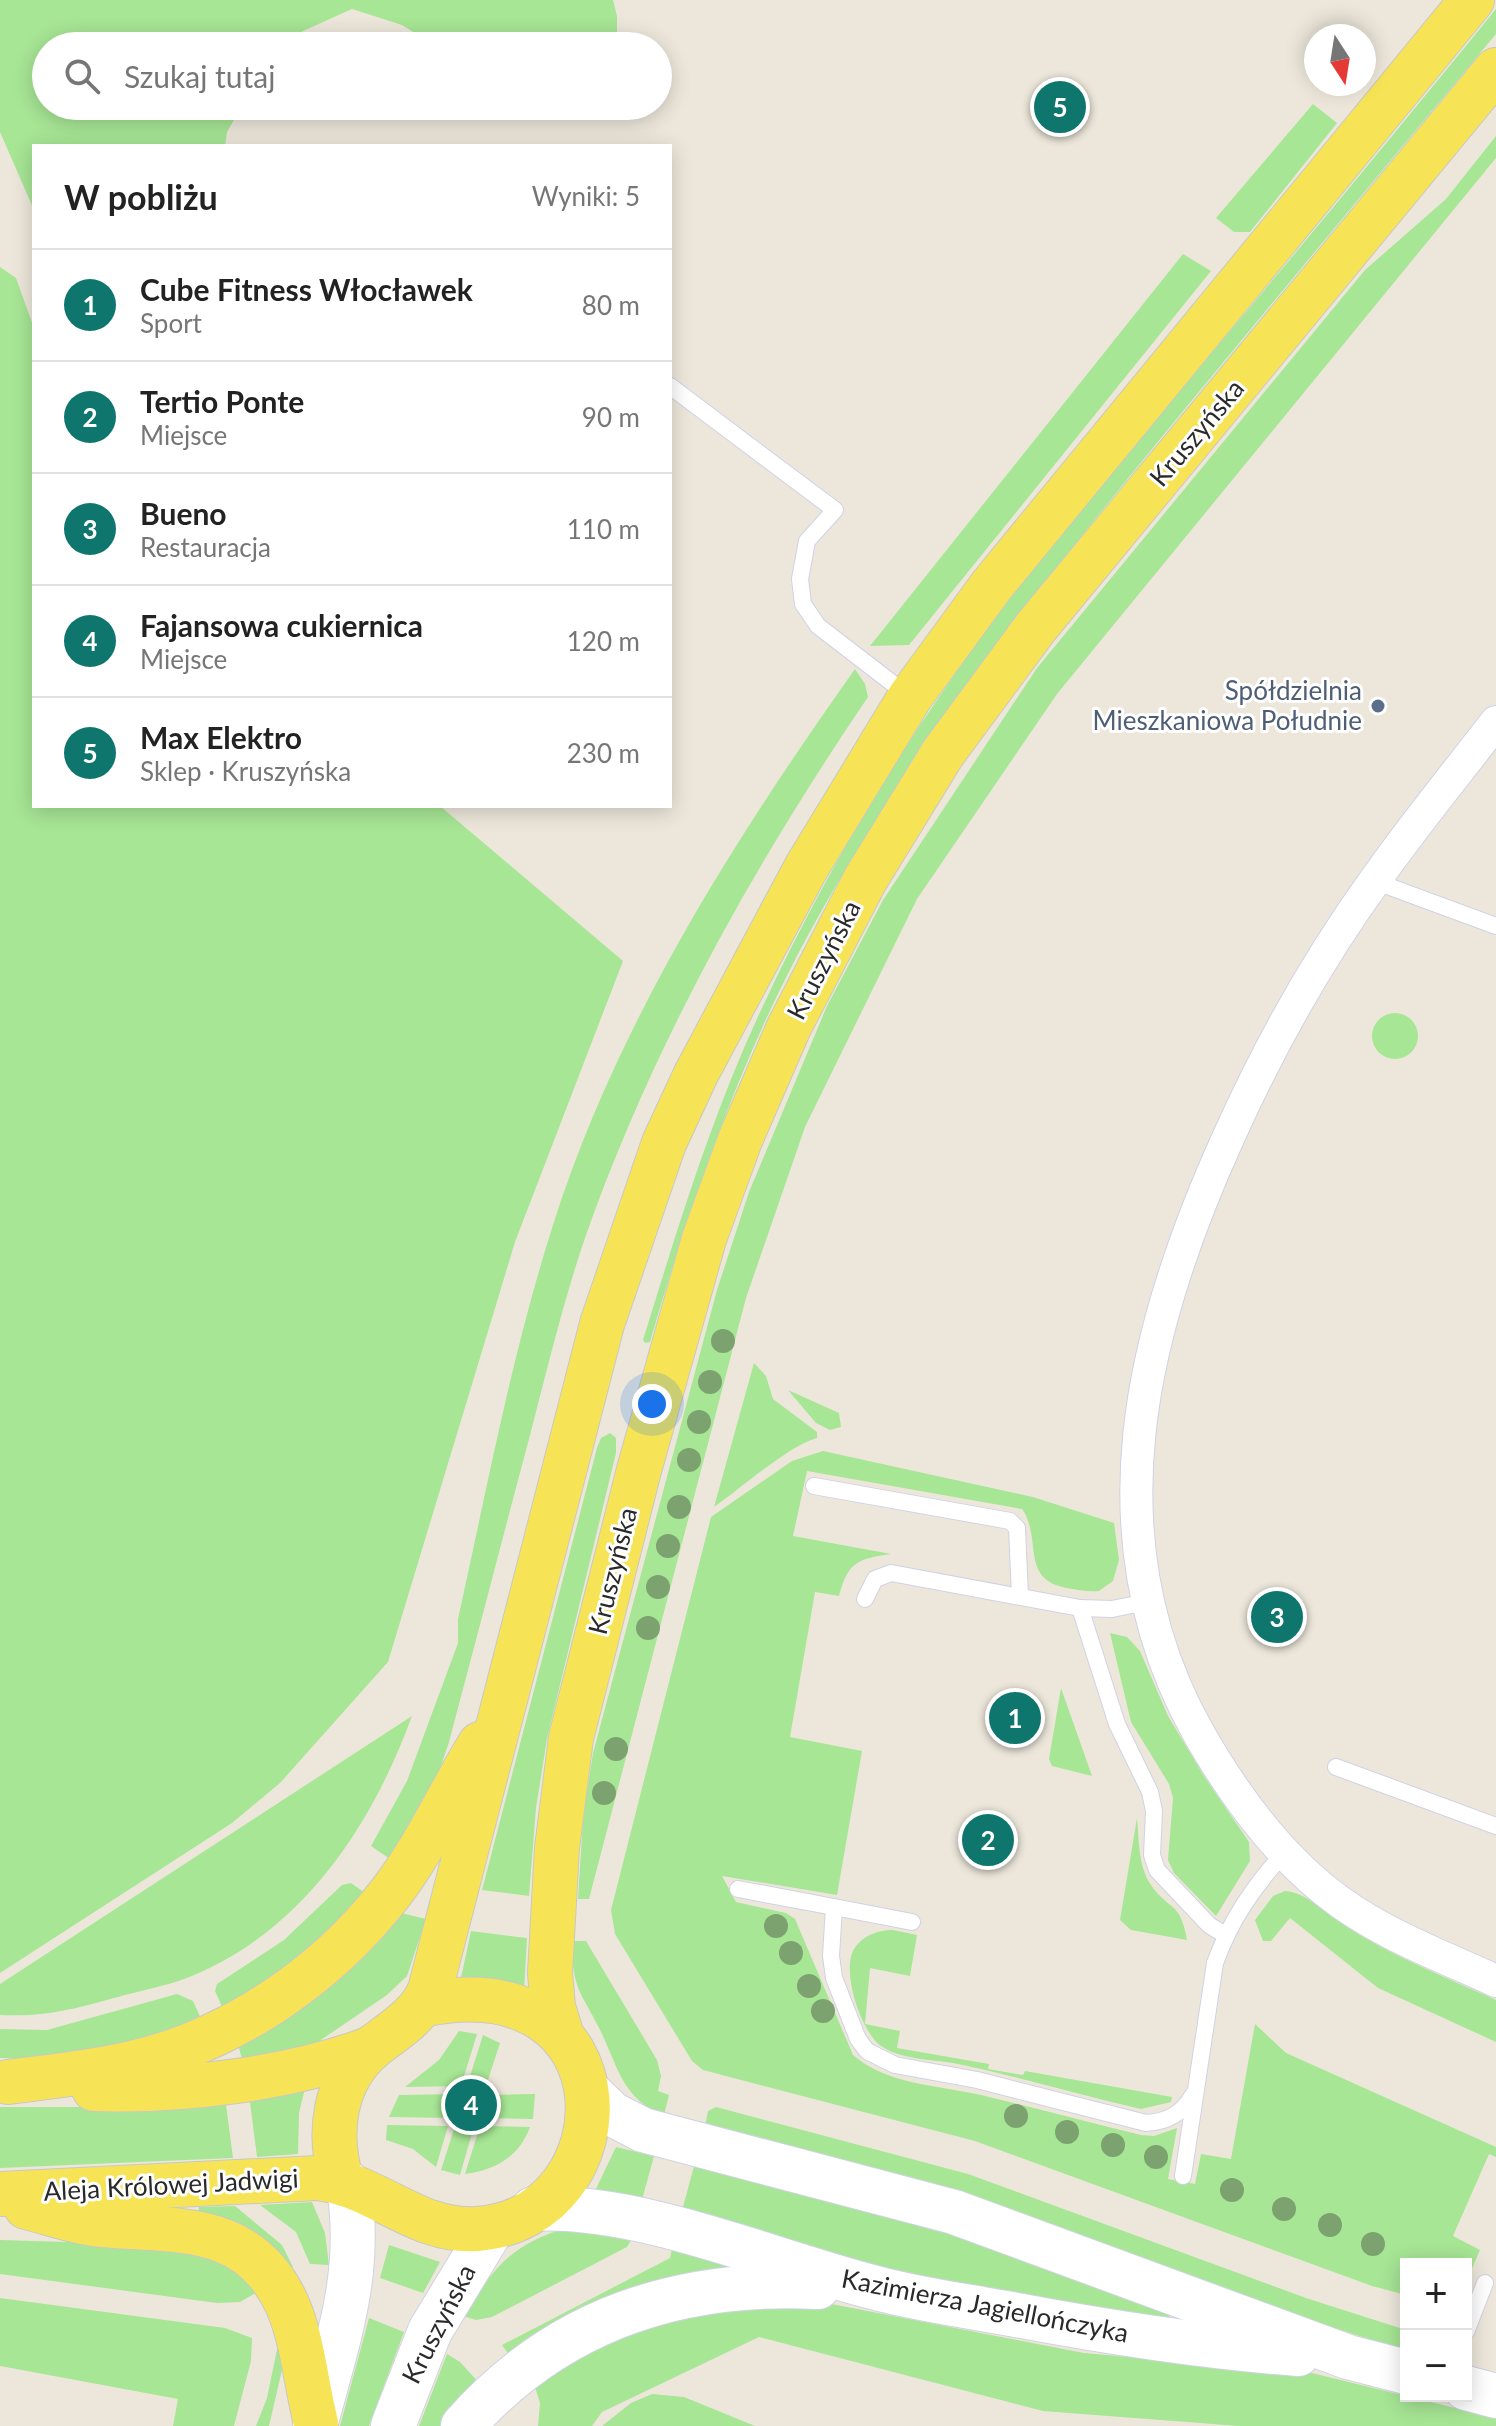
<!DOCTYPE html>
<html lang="pl">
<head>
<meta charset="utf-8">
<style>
	:root { --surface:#fff; --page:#f6f6f6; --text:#222; --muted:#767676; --line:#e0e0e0; --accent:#0f766e }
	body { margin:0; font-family:Lato,sans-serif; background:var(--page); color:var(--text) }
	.controls { position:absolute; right:24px; bottom:24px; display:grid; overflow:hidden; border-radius:0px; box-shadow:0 4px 20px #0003 }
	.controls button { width:72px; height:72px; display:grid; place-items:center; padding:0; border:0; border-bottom:2px solid var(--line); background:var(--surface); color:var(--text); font:40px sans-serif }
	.compass { position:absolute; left:1304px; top:24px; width:72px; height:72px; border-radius:50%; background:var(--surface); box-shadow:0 4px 20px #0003; rotate:168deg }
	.you { position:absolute; left:652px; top:1404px; width:28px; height:28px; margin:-20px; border:6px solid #fff; border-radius:50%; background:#1a73e8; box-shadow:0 0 0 12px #1a73e833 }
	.badge { display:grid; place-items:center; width:52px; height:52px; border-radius:50%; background:var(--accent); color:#fff; font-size:26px; font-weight:700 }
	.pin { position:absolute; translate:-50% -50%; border:4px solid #fff; box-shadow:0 2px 8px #0006 }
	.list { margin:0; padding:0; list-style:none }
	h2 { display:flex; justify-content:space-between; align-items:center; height:104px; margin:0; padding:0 32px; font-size:34px }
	h2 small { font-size:26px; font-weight:400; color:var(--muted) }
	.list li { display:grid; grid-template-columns:52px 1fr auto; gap:24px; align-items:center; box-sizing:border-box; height:112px; padding:0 32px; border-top:2px solid var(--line) }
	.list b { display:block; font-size:30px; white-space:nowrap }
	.list p { margin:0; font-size:26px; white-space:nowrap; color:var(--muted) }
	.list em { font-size:26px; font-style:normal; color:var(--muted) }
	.icon { flex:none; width:44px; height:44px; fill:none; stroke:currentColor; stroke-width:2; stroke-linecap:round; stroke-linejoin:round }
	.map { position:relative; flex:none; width:1496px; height:2426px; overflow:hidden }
	.search { position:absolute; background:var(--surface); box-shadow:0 4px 20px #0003; left:32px; top:32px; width:640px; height:88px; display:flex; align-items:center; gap:20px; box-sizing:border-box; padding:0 28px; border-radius:44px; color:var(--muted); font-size:30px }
	.panel { position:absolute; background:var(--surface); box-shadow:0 4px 20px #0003; left:32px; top:144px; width:640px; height:664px; border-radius:0px }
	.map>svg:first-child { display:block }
	.green { fill:#a7e695 }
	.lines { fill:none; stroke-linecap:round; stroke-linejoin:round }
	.lane-casing { stroke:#d0d2e4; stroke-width:18 }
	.street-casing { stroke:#d0d2e4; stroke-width:34 }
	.secondary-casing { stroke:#d0d2e4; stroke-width:46 }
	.primary-casing { stroke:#c8c8c8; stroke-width:46 }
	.lane { stroke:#fff; stroke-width:16 }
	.street { stroke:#fff; stroke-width:32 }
	.secondary { stroke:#fff; stroke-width:44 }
	.primary { stroke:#f7e456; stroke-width:44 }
	.tree { fill:#7ba26f }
	.service-dot { fill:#5c6f8a; stroke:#fff; stroke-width:3 }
	.labels { text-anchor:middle; stroke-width:6; stroke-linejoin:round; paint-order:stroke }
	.street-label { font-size:26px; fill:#2a2a2a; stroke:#fff }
	.service-label { font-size:26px; fill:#4e5e75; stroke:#fff; text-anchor:end }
</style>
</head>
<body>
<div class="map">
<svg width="1496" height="2426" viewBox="0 0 1496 2426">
	<rect width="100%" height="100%" fill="#ede7db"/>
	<g class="green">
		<path d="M 0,0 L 613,0 L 617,16 L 617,46 L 436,46 L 402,25 L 352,9 L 281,41 L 278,46 L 46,46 L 46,106 L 242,106 L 227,132 L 225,146 L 34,146 L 34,210 L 0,132 Z"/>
		<path d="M 1496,9 L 1496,34 C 1395,155 1294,277 1193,399 C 1052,570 913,742 807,937 C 738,1065 690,1203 650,1342 L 645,1343 L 643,1340 C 678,1227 712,1114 762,1008 C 828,866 912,727 1007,603 C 1073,516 1145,433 1215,349 C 1310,236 1403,123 1496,9 Z"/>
		<path d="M 1313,104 L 1337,123 L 1250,232 L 1234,232 L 1216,218 Z"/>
		<path d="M 1496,136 L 1496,158 L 1057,694 L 917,899 L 805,1127 L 746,1298 L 589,1899 L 578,1899 L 583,1818 L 593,1753 L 717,1290 L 749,1192 L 827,1006 L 883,900 L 1037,668 L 1365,270 L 1446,199 Z"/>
		<path d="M 1183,254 L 1211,271 L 909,645 L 870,646 Z"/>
		<path d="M 0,267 L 16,278 L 34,328 L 34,806 L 440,806 L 623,961 L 515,1242 L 388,1662 L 280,1783 L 232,1823 L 0,1973 Z"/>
		<path d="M 855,669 L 865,684 L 868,697 C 754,865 654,1043 586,1235 C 563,1302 547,1370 529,1439 C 502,1540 476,1641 449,1742 L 440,1769 L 393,1861 L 371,1846 L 407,1781 L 458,1643 L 458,1619 C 487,1488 512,1353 553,1225 C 617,1023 734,840 855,669 Z"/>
		<circle cx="1395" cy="1036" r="23"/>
		<path d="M 754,1363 L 766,1376 L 773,1399 L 817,1432 L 817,1438 C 788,1446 743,1487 714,1507 Z"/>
		<path d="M 788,1390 L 839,1413 L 841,1427 L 830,1430 L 816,1423 Z"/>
		<path d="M 610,1433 L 616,1438 L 616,1453 L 547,1739 L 536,1808 L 529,1896 L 482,1890 L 597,1448 L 601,1438 Z"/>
		<path d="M 823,1451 L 1033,1497 L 1114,1523 L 1119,1560 L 1113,1581 L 1099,1591 C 1088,1592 1078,1590 1067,1588 C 1019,1579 1043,1539 1022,1509 L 807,1471 L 793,1536 L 891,1554 C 857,1559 848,1562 839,1596 L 815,1592 L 790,1737 L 862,1751 L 837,1895 L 722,1876 L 736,1902 L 786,1913 L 795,1919 L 853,2055 C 888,2085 937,2085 981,2095 C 1032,2107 1087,2122 1141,2135 L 1154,2136 L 1177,2128 L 1168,2179 L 1195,2184 L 1201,2154 L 1231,2159 L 1255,2024 L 1286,2053 L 1496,2147 L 1496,2157 L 1489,2154 L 1453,2236 L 1480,2250 L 1466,2282 L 1466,2264 L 1406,2264 L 1406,2295 L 1372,2286 L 975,2141 L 703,2070 L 692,2061 L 615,1934 L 611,1910 L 711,1517 L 792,1461 Z"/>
		<path d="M 1110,1633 L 1127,1637 L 1140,1651 L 1168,1716 L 1204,1776 L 1249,1842 L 1250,1861 L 1216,1916 L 1174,1873 L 1168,1860 L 1173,1798 L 1169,1784 L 1131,1722 Z"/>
		<path d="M 1061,1688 L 1092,1776 L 1052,1766 L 1049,1759 Z"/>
		<path d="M 412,1716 C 371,1828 300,1935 184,1979 C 165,1986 144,1990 125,1995 C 77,2008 50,2017 0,2015 L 0,1984 Z"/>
		<path d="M 1137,1818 C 1139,1839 1138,1866 1151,1885 C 1170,1912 1180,1900 1187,1940 L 1131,1930 L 1120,1920 Z"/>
		<path d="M 351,1883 L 368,1895 L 326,1940 L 224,2011 L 215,1991 L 217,1984 L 284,1940 L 342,1885 Z"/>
		<path d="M 1285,1891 C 1303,1892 1319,1907 1334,1918 C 1383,1953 1441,1975 1496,2000 L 1496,2042 L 1378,1988 L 1290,1918 L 1271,1941 L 1263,1941 L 1255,1920 L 1273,1896 Z"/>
		<path d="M 397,1912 L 426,1919 L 407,1976 L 387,1995 L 312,2046 L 243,2062 L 237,2041 Z"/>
		<path d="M 893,1930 L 917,1935 L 910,1976 L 870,1968 L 865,2024 L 900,2031 L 897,2048 L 989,2064 L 988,2069 L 1023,2075 L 1025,2071 L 1172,2097 L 1171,2102 L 1141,2109 C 1081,2095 1023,2078 963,2065 C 937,2059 903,2061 881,2046 C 861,2032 842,1973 853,1951 C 861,1936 877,1930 893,1930 Z"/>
		<path d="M 471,1931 L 527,1938 L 524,1991 L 461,1978 Z"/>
		<path d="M 572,1941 L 586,1941 L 657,2060 L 661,2076 L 658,2091 L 669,2095 L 664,2115 C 623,2099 619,2070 602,2034 C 582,1992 572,1992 572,1941 Z"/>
		<path d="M 177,1994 L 193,2001 L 202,2021 C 137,2043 70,2060 0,2058 L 0,2029 L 47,2030 Z"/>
		<path d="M 459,2031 L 477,2034 L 461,2086 L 405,2087 L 439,2060 Z"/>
		<path d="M 483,2035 L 500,2043 L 486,2086 L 467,2086 Z"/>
		<path d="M 305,2088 L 299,2113 L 298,2154 L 257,2157 L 249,2094 Z"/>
		<path d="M 458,2094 L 451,2118 L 389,2117 L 399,2095 Z"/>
		<path d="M 535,2094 L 533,2119 L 482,2118 L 489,2095 Z"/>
		<path d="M 225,2097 L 233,2158 L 0,2168 L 0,2107 L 83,2107 Z"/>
		<path d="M 716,2107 L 968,2174 L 1306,2298 L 1406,2330 L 1406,2351 L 705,2126 L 708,2111 Z"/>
		<path d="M 387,2125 L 448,2126 L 436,2167 L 413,2149 L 386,2140 Z"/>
		<path d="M 455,2126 L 474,2126 L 460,2175 L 441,2170 Z"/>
		<path d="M 480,2126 L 530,2127 C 519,2157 495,2170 465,2174 Z"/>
		<path d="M 616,2147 L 654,2156 L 640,2207 L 594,2193 Z"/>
		<path d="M 694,2166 L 945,2232 L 1168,2313 L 1171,2320 L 965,2290 L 680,2218 Z"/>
		<path d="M 312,2202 L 325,2233 L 329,2265 L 310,2264 L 296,2232 L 260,2205 Z"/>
		<path d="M 235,2206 L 282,2245 L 293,2267 L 287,2270 L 198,2212 L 199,2207 Z"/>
		<path d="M 569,2227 L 631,2240 L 627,2247 L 492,2317 L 476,2320 L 463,2316 C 495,2266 510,2245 569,2227 Z"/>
		<path d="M 0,2240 L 167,2245 L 217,2257 L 259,2291 L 240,2302 L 217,2303 L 0,2274 Z"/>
		<path d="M 673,2244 L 742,2264 L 513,2360 L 502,2345 L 670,2258 Z"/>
		<path d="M 389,2245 L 440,2262 L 423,2293 L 380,2278 Z"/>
		<path d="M 0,2298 L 225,2328 L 252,2338 L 251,2361 L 234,2426 L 173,2426 L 178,2399 L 0,2366 Z"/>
		<path d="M 816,2301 L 1084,2353 L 1312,2373 L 1496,2418 L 1496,2426 L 1239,2426 L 1043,2411 L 759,2337 L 602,2412 L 592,2426 L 538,2426 L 540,2403 L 535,2387 L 549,2367 L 652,2317 Z"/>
		<path d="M 369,2318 L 404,2332 L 369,2426 L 340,2426 Z"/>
		<path d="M 279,2340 L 282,2370 L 269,2426 L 256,2426 L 267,2398 Z"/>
		<path d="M 447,2354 L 460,2362 L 480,2384 L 442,2426 L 419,2426 Z"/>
		<path d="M 652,2394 L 684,2397 L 755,2426 L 602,2426 L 631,2403 Z"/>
	</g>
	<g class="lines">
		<defs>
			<g id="lane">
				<path d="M 670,386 L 835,510 L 807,541 L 800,579 L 803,604 L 818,626 L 909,696"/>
				<path d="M 1374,881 L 1496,926"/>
				<path d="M 814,1486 L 1010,1521 L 1017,1528 L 1020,1596"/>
				<path d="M 865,1599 L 875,1579 L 891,1573 L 1080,1608 L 1112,1609 L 1147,1602"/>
				<path d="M 1080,1608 L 1117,1724 L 1150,1792 L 1154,1811 L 1152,1855 L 1157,1870 L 1209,1925 L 1225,1935"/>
				<path d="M 1336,1767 L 1496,1826"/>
				<path d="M 738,1889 L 834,1907"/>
				<path d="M 912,1922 L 834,1907 L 831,1956 L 834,1978 L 858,2039 L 867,2051 L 895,2065 L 977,2080 L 1146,2123 C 1167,2122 1182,2114 1193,2095"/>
				<path d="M 1183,2176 L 1215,1963 C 1231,1919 1254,1886 1285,1852"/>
				<path d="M 1466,2332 L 1485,2283"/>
			</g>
			<path id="street" d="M 1496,722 C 1456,774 1414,825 1376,879 C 1318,959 1269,1047 1229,1136 C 1141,1329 1088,1538 1199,1734 C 1235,1797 1280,1859 1340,1902 C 1387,1936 1444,1957 1496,1981"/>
			<g id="secondary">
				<path d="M 587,2090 L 612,2114 L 643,2130 L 954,2212 L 1348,2357 L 1406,2372"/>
				<path d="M 533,2209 C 640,2203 775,2263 880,2289 C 922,2300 967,2306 1011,2314 C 1106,2332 1201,2347 1298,2354"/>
				<path d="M 1466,2388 L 1496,2396"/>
				<path d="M 315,2426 C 337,2342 364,2271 348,2183"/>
				<path d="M 393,2426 L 430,2331 L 493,2227"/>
				<path d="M 463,2426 C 557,2319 680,2280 818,2287"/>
			</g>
			<g id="primary">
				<path d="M 561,2033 L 553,2007 L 550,1973 L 557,1848 L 571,1738 L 639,1470 L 704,1239 L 740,1140 L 789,1027 L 865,880 L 943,753 L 1036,627 L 1496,70"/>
				<path d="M 8,2082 C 46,2077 85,2073 123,2065 C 227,2044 324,1978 389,1895 C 425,1849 449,1794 480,1744"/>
				<path d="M 94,2089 C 181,2092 290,2079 372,2048"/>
				<path d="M 342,2182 C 327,2134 333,2080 374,2046 C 395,2030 420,2015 430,1990 L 602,1324 L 664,1143 L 696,1074 L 806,868 L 910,697 L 992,585 L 1472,0"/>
				<path d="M 0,2194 L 317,2178 C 376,2184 416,2233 477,2229 C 630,2218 636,1960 422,2005"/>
				<path d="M 26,2207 C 51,2213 77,2223 103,2225 C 177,2232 249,2221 287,2304 C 303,2340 306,2384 316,2423"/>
			</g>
		</defs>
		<use href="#lane" class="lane-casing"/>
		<use href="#street" class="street-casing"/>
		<use href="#secondary" class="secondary-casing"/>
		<use href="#primary" class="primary-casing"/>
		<use href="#lane" class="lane"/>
		<use href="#street" class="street"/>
		<use href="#secondary" class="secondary"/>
		<use href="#primary" class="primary"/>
	</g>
	<g class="tree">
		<circle cx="723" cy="1341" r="12"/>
		<circle cx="710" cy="1382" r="12"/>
		<circle cx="699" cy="1422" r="12"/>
		<circle cx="689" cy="1460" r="12"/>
		<circle cx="679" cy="1507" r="12"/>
		<circle cx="668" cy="1546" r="12"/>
		<circle cx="658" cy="1587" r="12"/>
		<circle cx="648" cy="1628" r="12"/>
		<circle cx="616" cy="1749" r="12"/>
		<circle cx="604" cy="1793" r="12"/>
		<circle cx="776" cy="1926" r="12"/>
		<circle cx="791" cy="1953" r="12"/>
		<circle cx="809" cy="1986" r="12"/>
		<circle cx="823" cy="2011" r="12"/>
		<circle cx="1016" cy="2116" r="12"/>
		<circle cx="1067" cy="2132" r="12"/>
		<circle cx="1113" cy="2145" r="12"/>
		<circle cx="1156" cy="2157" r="12"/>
		<circle cx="1232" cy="2190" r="12"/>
		<circle cx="1284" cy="2209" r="12"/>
		<circle cx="1330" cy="2225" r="12"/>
		<circle cx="1373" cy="2244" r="12"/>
	</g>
	<circle class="service-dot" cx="1378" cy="706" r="8"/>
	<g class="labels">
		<g class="street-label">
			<text transform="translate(1197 433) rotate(-50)" y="9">Kruszyńska</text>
			<text transform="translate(824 960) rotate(-63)" y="9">Kruszyńska</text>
			<text transform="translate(613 1571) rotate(-76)" y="9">Kruszyńska</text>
			<text transform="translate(171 2185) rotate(-3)" y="9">Aleja Królowej Jadwigi</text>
			<text transform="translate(985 2306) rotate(11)" y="9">Kazimierza Jagiellończyka</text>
			<text transform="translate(439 2324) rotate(-63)" y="9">Kruszyńska</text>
		</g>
		<g class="service-label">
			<text x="1362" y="700">Spółdzielnia<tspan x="1362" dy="30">Mieszkaniowa Południe</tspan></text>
		</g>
	</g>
</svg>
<div class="controls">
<button>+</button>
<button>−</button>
</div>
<svg class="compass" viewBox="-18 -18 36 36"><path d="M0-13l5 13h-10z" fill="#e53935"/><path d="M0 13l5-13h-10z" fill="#767676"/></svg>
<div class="you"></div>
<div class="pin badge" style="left:1015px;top:1718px">1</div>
<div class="pin badge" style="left:988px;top:1840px">2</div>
<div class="pin badge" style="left:1277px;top:1617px">3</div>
<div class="pin badge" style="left:471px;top:2105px">4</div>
<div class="pin badge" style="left:1060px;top:107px">5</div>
<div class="search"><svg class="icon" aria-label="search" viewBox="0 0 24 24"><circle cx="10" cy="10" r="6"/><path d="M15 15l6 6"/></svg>Szukaj tutaj</div>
<section class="panel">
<h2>W pobliżu<small>Wyniki: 5</small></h2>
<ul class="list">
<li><span class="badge">1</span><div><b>Cube Fitness Włocławek</b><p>Sport</p></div><em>80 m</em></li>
<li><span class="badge">2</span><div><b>Tertio Ponte</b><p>Miejsce</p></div><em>90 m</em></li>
<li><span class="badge">3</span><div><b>Bueno</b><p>Restauracja</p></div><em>110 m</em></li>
<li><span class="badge">4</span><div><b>Fajansowa cukiernica</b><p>Miejsce</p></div><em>120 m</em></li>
<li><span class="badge">5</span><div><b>Max Elektro</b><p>Sklep · Kruszyńska</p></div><em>230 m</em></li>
</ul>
</section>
</div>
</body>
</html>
